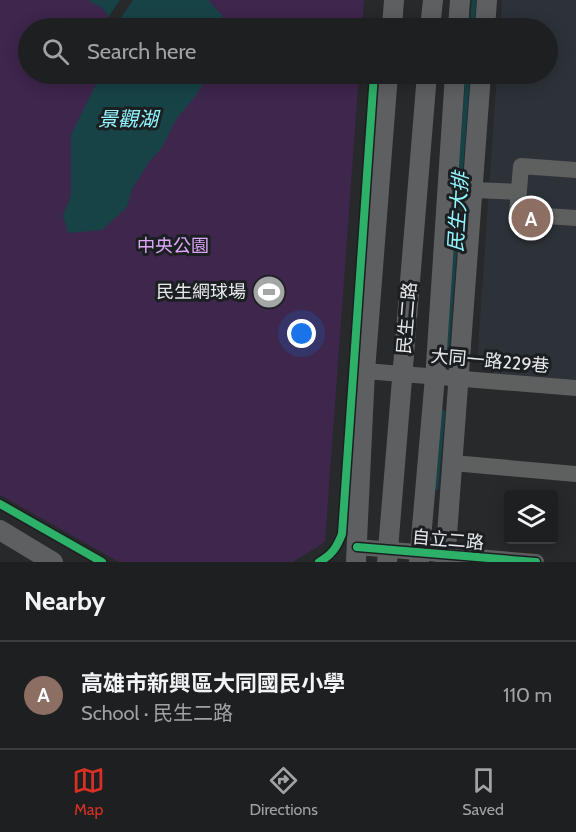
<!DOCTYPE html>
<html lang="en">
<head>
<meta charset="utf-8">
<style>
	:root { --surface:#1d1f20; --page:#2a2c2d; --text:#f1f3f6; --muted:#a0a2a5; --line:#3b3d3e; --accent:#d93025 }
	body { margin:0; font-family:Cabin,"Noto Sans TC",sans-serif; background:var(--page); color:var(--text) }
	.controls { position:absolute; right:18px; bottom:18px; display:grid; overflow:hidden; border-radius:6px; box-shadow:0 3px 15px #0003 }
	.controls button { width:54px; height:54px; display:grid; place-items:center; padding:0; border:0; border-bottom:2px solid var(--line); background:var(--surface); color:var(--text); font:30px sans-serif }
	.you { position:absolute; left:302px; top:334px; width:21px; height:21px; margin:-15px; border:4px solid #fff; border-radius:50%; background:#1a73e8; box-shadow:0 0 0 9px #1a73e833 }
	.badge { display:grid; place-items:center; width:39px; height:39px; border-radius:50%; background:var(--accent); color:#fff; font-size:20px; font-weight:700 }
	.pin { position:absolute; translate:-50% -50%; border:3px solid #fff; box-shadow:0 2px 6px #0006 }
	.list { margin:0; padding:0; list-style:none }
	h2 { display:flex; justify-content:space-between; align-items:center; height:78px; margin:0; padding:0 24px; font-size:26px }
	h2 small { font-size:20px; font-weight:400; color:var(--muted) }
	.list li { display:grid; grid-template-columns:39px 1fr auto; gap:18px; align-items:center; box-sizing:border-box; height:108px; padding:0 24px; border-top:2px solid var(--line) }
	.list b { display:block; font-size:22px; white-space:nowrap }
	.list p { margin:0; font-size:20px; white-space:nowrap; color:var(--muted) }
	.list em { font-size:20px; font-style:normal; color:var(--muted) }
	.icon { flex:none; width:33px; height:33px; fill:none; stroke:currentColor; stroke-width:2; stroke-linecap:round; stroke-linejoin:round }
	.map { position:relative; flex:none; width:576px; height:562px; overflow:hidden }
	.search { position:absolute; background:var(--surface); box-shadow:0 3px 15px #0003; left:18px; right:18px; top:18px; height:66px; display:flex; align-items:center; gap:15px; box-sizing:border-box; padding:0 21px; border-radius:33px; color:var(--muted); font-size:22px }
	.sheet { height:186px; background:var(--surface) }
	nav { display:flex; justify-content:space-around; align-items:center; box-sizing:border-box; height:84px; border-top:2px solid var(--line); background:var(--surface); font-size:16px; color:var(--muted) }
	nav a { display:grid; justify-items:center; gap:3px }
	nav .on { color:var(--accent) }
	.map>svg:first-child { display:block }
	.built { fill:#2d3239 }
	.green { fill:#3e264c }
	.water { fill:#174347 }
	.pier { fill:#27292b }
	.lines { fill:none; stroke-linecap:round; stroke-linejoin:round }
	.stream { stroke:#174347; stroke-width:4.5 }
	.minor { stroke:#5e5f5f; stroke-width:16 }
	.major { stroke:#5e5f61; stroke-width:20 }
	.cycleway-casing { stroke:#1c1f22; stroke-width:11 }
	.cycleway { stroke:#2db169; stroke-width:8 }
	.labels { text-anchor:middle; stroke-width:6; stroke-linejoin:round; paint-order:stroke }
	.park-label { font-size:18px; fill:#dca6f9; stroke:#1c1f22 }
	.poi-label { font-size:18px; fill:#e6e8ea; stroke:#1c1f22; text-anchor:end }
	.street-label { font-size:18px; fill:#e6e8ea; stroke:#1c1f22 }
	.water-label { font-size:20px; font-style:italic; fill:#92f7ff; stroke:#1c1f22 }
</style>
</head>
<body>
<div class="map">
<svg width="576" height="562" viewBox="0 0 576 562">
	<rect width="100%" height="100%" fill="#27292b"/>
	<path class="built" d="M 502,0 L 576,0 L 576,380 L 499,376 L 477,362 L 497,74 L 548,74 L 548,28 L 500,28 Z"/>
	<path class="green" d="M 0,0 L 364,0 L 362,28 L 28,28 L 28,74 L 359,74 L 325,542 L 293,562 L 119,562 L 0,495 Z"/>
	<g class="water">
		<path d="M 88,0 L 208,0 L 222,15 L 223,28 L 118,28 L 102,8 Z"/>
		<path d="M 101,74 L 209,74 L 197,94 L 177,118 L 161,149 L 149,162 L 132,189 L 127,207 L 102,230 L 68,233 L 63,216 L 71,195 L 71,135 Z"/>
	</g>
	<path class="pier" d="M 120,0 L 133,0 L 114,28 L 107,19 Z"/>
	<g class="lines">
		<g class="stream">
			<path d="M 472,28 L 474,0"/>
			<path d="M 447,350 L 468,74"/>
			<path d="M 436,488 L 443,412"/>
		</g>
		<g class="minor">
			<path d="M 576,170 L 521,166 L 517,214 L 576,218"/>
			<path d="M 473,190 L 519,192"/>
			<path d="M 365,371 L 576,388"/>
			<path d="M 453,463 L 576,474"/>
			<path d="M 357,547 L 536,562"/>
		</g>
		<g class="major">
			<path d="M 392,28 L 394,0"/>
			<path d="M 430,28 L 433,0"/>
			<path d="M 458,28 L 460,0"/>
			<path d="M 485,28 L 487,0"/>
			<path d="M 0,530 L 53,562"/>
			<path d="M 356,562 L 365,371 L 388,74"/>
			<path d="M 387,562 L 427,74"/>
			<path d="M 419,562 L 436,365 L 455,74"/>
			<path d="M 445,562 L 481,74"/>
		</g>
		<defs>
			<g id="cycleway">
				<path d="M 0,504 L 102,562"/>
				<path d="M 357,547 L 536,562"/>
				<path d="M 319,562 C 332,555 337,547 342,534 L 374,74"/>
			</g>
		</defs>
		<use href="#cycleway" class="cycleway-casing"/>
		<use href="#cycleway" class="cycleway"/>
	</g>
	<defs>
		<symbol id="stadium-disc" viewBox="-11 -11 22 22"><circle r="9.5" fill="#a3a5a7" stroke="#1c1f22"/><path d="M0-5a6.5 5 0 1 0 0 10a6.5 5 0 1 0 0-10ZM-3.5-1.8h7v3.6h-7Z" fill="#fff"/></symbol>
	</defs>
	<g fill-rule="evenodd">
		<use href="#stadium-disc" x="250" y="273" width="38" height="38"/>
	</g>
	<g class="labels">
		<g class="park-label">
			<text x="173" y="252">中央公園</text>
		</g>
		<g class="poi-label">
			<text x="246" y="298">民生網球場</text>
		</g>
		<g class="street-label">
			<text transform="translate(407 318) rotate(-85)" y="6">民生二路</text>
			<text transform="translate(490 361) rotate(5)" y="6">大同一路229巷</text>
			<text transform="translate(448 540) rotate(5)" y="6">自立二路</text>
		</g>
		<g class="water-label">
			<text x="128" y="126">景觀湖</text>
			<text transform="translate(458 212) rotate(-86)" y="7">民生大排</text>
		</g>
	</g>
</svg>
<div class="controls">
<button><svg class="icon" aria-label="layers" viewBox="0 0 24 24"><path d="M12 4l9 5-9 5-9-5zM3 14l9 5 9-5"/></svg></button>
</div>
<div class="you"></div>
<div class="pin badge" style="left:531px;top:218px;background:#8d6e63">A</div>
<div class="search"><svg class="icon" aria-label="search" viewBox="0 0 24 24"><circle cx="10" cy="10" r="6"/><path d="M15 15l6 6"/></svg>Search here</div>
</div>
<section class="sheet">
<h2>Nearby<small></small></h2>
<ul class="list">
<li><span class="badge" style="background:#8d6e63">A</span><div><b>高雄市新興區大同國民小學</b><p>School · 民生二路</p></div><em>110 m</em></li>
</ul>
</section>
<nav>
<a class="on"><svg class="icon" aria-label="map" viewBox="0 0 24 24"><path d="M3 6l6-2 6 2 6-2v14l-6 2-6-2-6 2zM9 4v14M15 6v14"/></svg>Map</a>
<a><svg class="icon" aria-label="directions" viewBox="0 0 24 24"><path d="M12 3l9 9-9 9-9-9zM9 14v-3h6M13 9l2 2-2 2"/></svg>Directions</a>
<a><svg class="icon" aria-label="saved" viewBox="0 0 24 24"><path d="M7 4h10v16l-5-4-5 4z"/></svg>Saved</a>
</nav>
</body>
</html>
